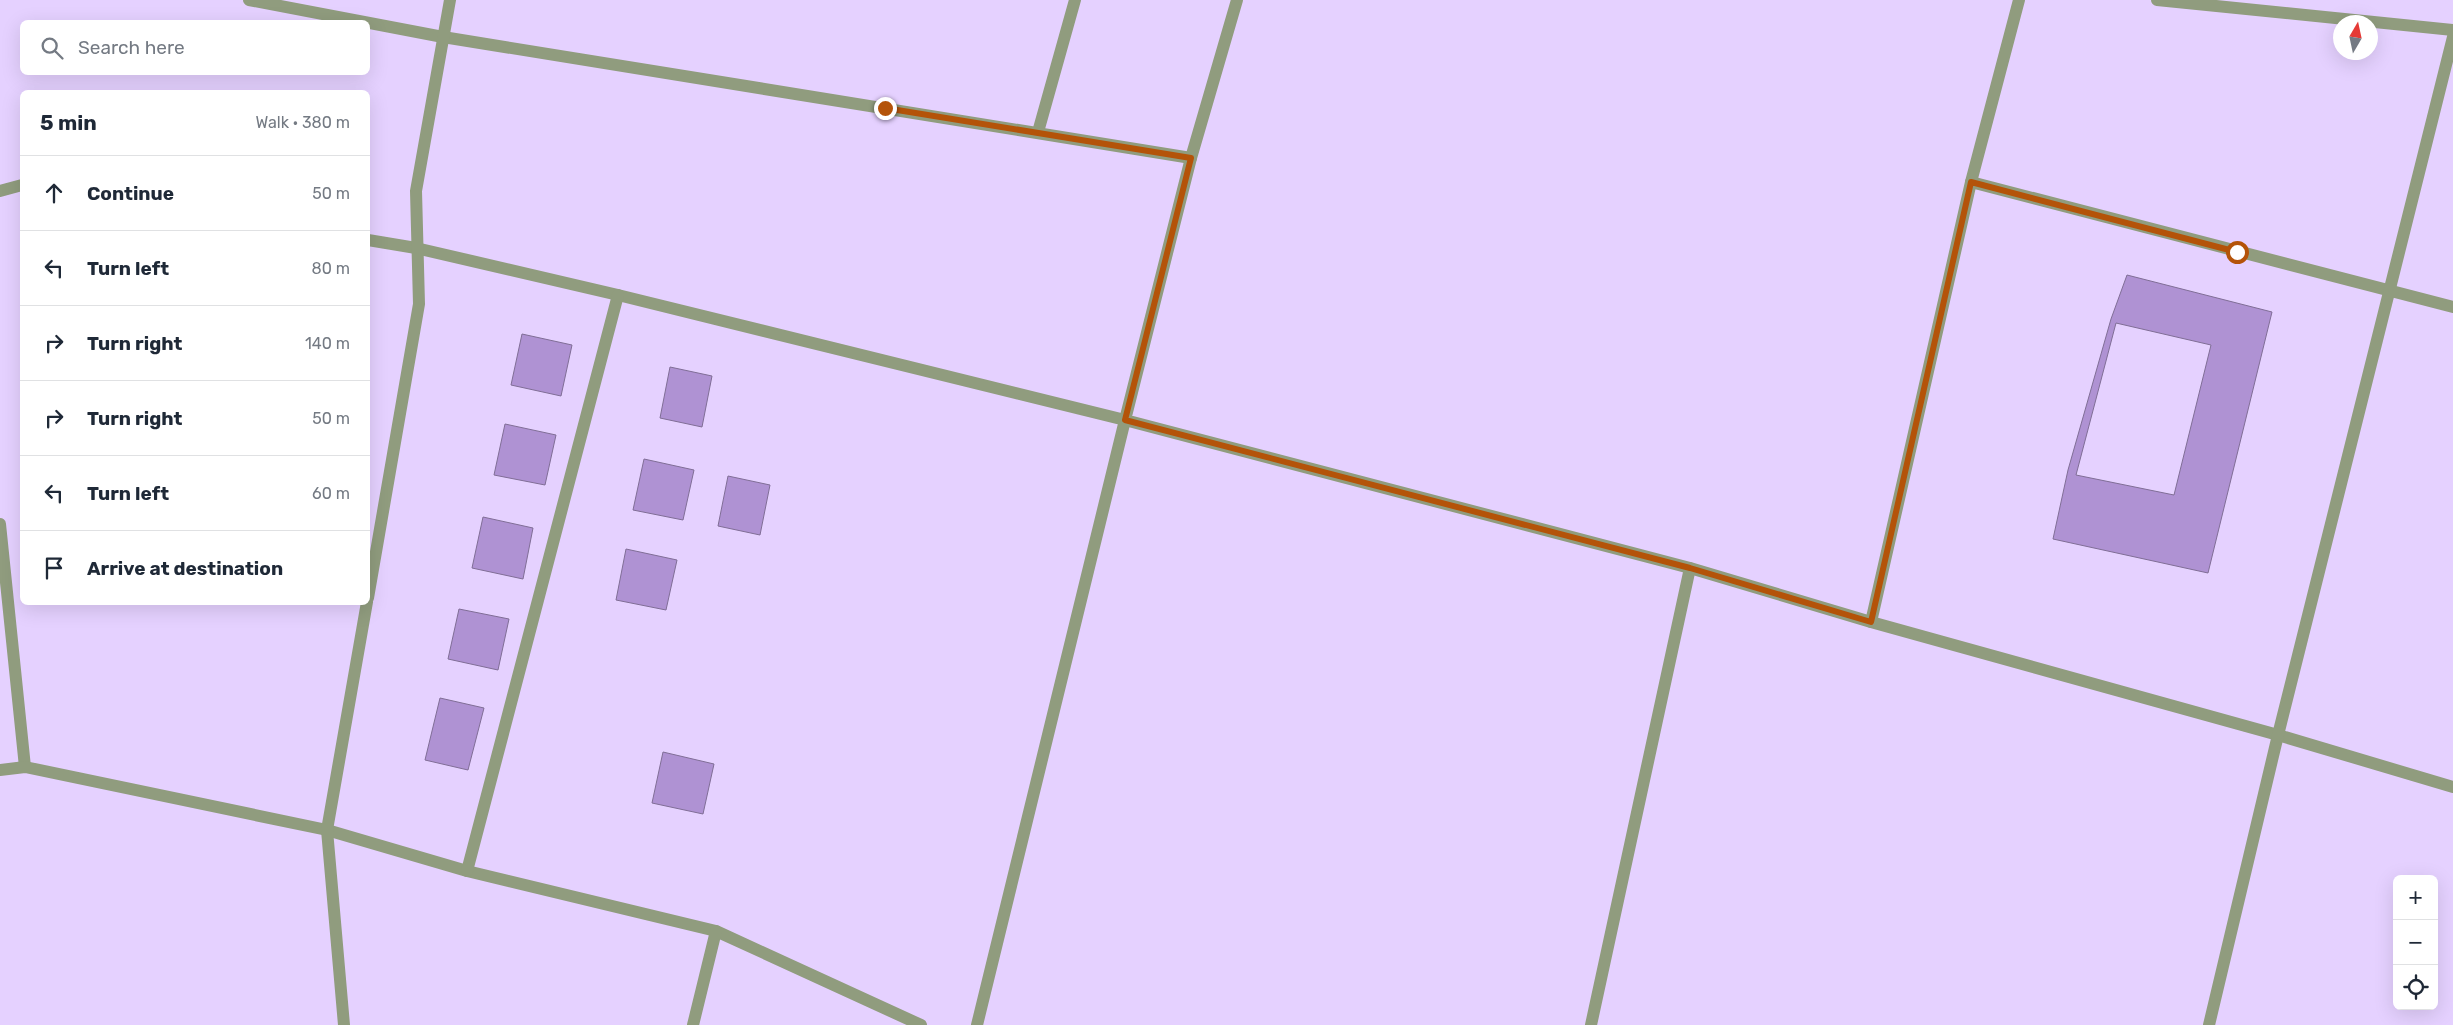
<!DOCTYPE html>
<html lang="en">
<head>
<meta charset="utf-8">
<style>
	:root { --surface:#fff; --page:#f6f6f7; --text:#1f2937; --muted:#747a83; --line:#e0e1e3 }
	body { margin:0; font-family:Rubik,sans-serif; background:var(--page); color:var(--text) }
	.controls { position:absolute; right:15px; bottom:15px; display:grid; overflow:hidden; border-radius:8px; box-shadow:0 5px 20px #0002 }
	.controls button { width:45px; height:45px; display:grid; place-items:center; padding:0; border:0; border-bottom:1px solid var(--line); background:var(--surface); color:var(--text); font:25px sans-serif }
	.compass { position:absolute; left:2333px; top:15px; width:45px; height:45px; border-radius:50%; background:var(--surface); box-shadow:0 5px 20px #0002; rotate:9deg }
	.stop { position:absolute; width:15px; height:15px; margin:-11px; border:4px solid #b45309; border-radius:50%; background:#fff }
	.stop.end { background:#b45309; border-color:#fff; box-shadow:0 1px 5px #0008 }
	.list { margin:0; padding:0; list-style:none }
	h2 { display:flex; justify-content:space-between; align-items:center; height:65px; margin:0; padding:0 20px; font-size:21px }
	h2 small { font-size:16px; font-weight:400; color:var(--muted) }
	.list li { display:grid; grid-template-columns:32px 1fr auto; gap:15px; align-items:center; box-sizing:border-box; height:75px; padding:0 20px; border-top:1px solid var(--line) }
	.list b { display:block; font-size:19px; white-space:nowrap }
	.list em { font-size:16px; font-style:normal; color:var(--muted) }
	.icon { flex:none; width:28px; height:28px; fill:none; stroke:currentColor; stroke-width:2; stroke-linecap:round; stroke-linejoin:round }
	.map { position:relative; flex:none; width:2453px; height:1025px; overflow:hidden }
	.search { position:absolute; background:var(--surface); box-shadow:0 5px 20px #0002; left:20px; top:20px; width:350px; height:55px; display:flex; align-items:center; gap:12px; box-sizing:border-box; padding:0 18px; border-radius:8px; color:var(--muted); font-size:19px }
	.panel { position:absolute; background:var(--surface); box-shadow:0 5px 20px #0002; left:20px; top:90px; width:350px; height:515px; border-radius:8px }
	.map>svg:first-child { display:block }
	.building { fill:#af92d3; stroke:#806e96; fill-rule:evenodd }
	.lines { fill:none; stroke-linecap:round; stroke-linejoin:round }
	.minor { stroke:#909c7e; stroke-width:12 }
	.route { stroke:#b45309; stroke-width:6 }
</style>
</head>
<body>
<div class="map">
<svg width="2453" height="1025" viewBox="0 0 2453 1025">
	<rect width="100%" height="100%" fill="#e5d1ff"/>
	<g class="building">
		<path d="M 2127,275 L 2272,312 L 2208,573 L 2053,539 L 2068,470 L 2111,319 ZM 2116,323 L 2211,345 L 2174,495 L 2076,475 Z"/>
		<path d="M 522,334 L 572,345 L 561,396 L 511,385 Z"/>
		<path d="M 670,367 L 712,376 L 702,427 L 660,418 Z"/>
		<path d="M 505,424 L 556,435 L 545,485 L 494,475 Z"/>
		<path d="M 644,459 L 694,470 L 683,520 L 633,510 Z"/>
		<path d="M 728,476 L 770,485 L 760,535 L 718,526 Z"/>
		<path d="M 483,517 L 533,528 L 523,579 L 472,568 Z"/>
		<path d="M 626,549 L 677,560 L 666,610 L 616,600 Z"/>
		<path d="M 459,609 L 509,619 L 498,670 L 448,659 Z"/>
		<path d="M 440,698 L 484,708 L 468,770 L 425,760 Z"/>
		<path d="M 663,752 L 714,764 L 703,814 L 652,803 Z"/>
	</g>
	<g class="lines">
		<g class="minor">
			<path d="M 249,0 L 443,37 L 1191,158"/>
			<path d="M 1237,0 L 1191,158 L 1125,420 L 1690,568 L 1871,622 L 2278,735 L 2453,787"/>
			<path d="M 2157,0 L 2453,30"/>
			<path d="M 1038,132 L 1075,0"/>
			<path d="M 1971,182 L 2453,307"/>
			<path d="M 0,191 L 22,185"/>
			<path d="M 368,240 L 416,248 L 618,295 L 1125,420 L 977,1025"/>
			<path d="M 0,524 L 25,767"/>
			<path d="M 368,598 L 419,304 L 416,191 L 450,0"/>
			<path d="M 1871,622 L 1971,182 L 2019,0"/>
			<path d="M 0,770 L 25,767 L 327,830 L 467,871 L 716,931 L 921,1025"/>
			<path d="M 467,871 L 618,295"/>
			<path d="M 344,1025 L 327,830 L 367,602"/>
			<path d="M 693,1025 L 716,931"/>
			<path d="M 1591,1025 L 1690,568"/>
			<path d="M 2209,1025 L 2278,735 L 2453,37"/>
		</g>
	</g>
	<g class="lines">
		<path class="route" d="M 885,108 L 1191,158 L 1125,420 L 1690,568 L 1871,622 L 1971,182 L 2237,252"/>
	</g>
</svg>
<div class="controls">
<button>+</button>
<button>−</button>
<button><svg class="icon" aria-label="locate" viewBox="0 0 24 24"><circle cx="12" cy="12" r="6"/><path d="M12 2v4M12 18v4M2 12h4M18 12h4"/></svg></button>
</div>
<svg class="compass" viewBox="-18 -18 36 36"><path d="M0-13l5 13h-10z" fill="#e53935"/><path d="M0 13l5-13h-10z" fill="#747a83"/></svg>
<div class="stop" style="left:2237px;top:252px"></div>
<div class="stop end" style="left:885px;top:108px"></div>
<div class="search"><svg class="icon" aria-label="search" viewBox="0 0 24 24"><circle cx="10" cy="10" r="6"/><path d="M15 15l6 6"/></svg>Search here</div>
<section class="panel">
<h2>5 min<small>Walk · 380 m</small></h2>
<ul class="list">
<li><svg class="icon" aria-label="ahead" viewBox="0 0 24 24"><path d="M12 20V5M6 11l6-6 6 6"/></svg><div><b>Continue</b></div><em>50 m</em></li>
<li><svg class="icon" aria-label="left" viewBox="0 0 24 24"><path d="M17 20v-9H6M10 6l-5 5 5 5"/></svg><div><b>Turn left</b></div><em>80 m</em></li>
<li><svg class="icon" aria-label="right" viewBox="0 0 24 24"><path d="M7 20v-9h11M14 6l5 5-5 5"/></svg><div><b>Turn right</b></div><em>140 m</em></li>
<li><svg class="icon" aria-label="right" viewBox="0 0 24 24"><path d="M7 20v-9h11M14 6l5 5-5 5"/></svg><div><b>Turn right</b></div><em>50 m</em></li>
<li><svg class="icon" aria-label="left" viewBox="0 0 24 24"><path d="M17 20v-9H6M10 6l-5 5 5 5"/></svg><div><b>Turn left</b></div><em>60 m</em></li>
<li><svg class="icon" aria-label="arrive" viewBox="0 0 24 24"><path d="M6 21V4h12l-3 4 3 4H6"/></svg><div><b>Arrive at destination</b></div></li>
</ul>
</section>
</div>
</body>
</html>
